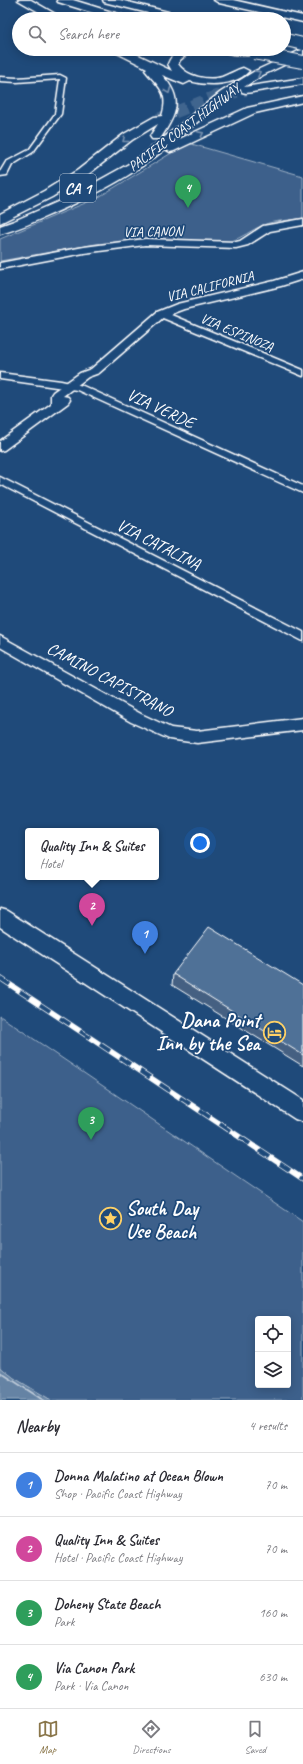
<!DOCTYPE html>
<html lang="en">
<head>
<meta charset="utf-8">
<style>
	:root { --surface:#fff; --page:#f2f2f3; --text:#2b2b33; --muted:#7c7c81; --line:#e1e1e2; --accent:#8a764a }
	body { margin:0; font-family:Caveat,sans-serif; background:var(--page); color:var(--text) }
	.controls { position:absolute; right:12px; bottom:12px; display:grid; overflow:hidden; border-radius:4px; box-shadow:0 2px 10px #0003 }
	.controls button { width:36px; height:36px; display:grid; place-items:center; padding:0; border:0; border-bottom:1px solid var(--line); background:var(--surface); color:var(--text); font:20px sans-serif }
	.you { position:absolute; left:200px; top:843px; width:14px; height:14px; margin:-10px; border:3px solid #fff; border-radius:50%; background:#1a73e8; box-shadow:0 0 0 6px #1a73e833 }
	.badge { display:grid; place-items:center; width:26px; height:26px; border-radius:50%; background:var(--accent); color:#fff; font-size:13px; font-weight:700 }
	.pin { position:absolute; translate:-50% -33px; filter:drop-shadow(0 1px 2px #0008) }
	.pin::after { content:''; position:absolute; top:21px; width:14px; height:12px; background:inherit; clip-path:polygon(0 0,100% 0,50% 100%) }
	.popup { position:absolute; left:25px; top:828px; width:134px; height:52px; box-sizing:border-box; display:grid; place-content:center; border-radius:4px; background:var(--surface); filter:drop-shadow(0 1px 3px #0005); font-size:13px; white-space:nowrap; color:var(--muted) }
	.popup b { font-size:15px; color:var(--text) }
	.popup::after { content:''; position:absolute; left:50%; top:100%; margin-left:-8px; border:8px solid transparent; border-top-color:var(--surface) }
	.list { margin:0; padding:0; list-style:none }
	h2 { display:flex; justify-content:space-between; align-items:center; height:52px; margin:0; padding:0 16px; font-size:17px }
	h2 small { font-size:13px; font-weight:400; color:var(--muted) }
	.list li { display:grid; grid-template-columns:26px 1fr auto; gap:12px; align-items:center; box-sizing:border-box; height:64px; padding:0 16px; border-top:1px solid var(--line) }
	.list b { display:block; font-size:15px; white-space:nowrap }
	.list p { margin:0; font-size:13px; white-space:nowrap; color:var(--muted) }
	.list em { font-size:13px; font-style:normal; color:var(--muted) }
	.icon { flex:none; width:22px; height:22px; fill:none; stroke:currentColor; stroke-width:2; stroke-linecap:round; stroke-linejoin:round }
	.map { position:relative; flex:none; width:303px; height:1400px; overflow:hidden }
	.search { position:absolute; background:var(--surface); box-shadow:0 2px 10px #0003; left:12px; right:12px; top:12px; height:44px; display:flex; align-items:center; gap:10px; box-sizing:border-box; padding:0 14px; border-radius:22px; color:var(--muted); font-size:15px }
	.sheet { height:308px; background:var(--surface) }
	nav { display:flex; justify-content:space-around; align-items:center; box-sizing:border-box; height:56px; border-top:1px solid var(--line); background:var(--surface); font-size:11px; color:var(--muted) }
	nav a { display:grid; justify-items:center; gap:2px }
	nav .on { color:var(--accent) }
	.map>svg:first-child { display:block }
	.green { fill:#3c618b; stroke:#9eb0c5; fill-rule:evenodd }
	.water { fill:#6583a4; stroke:#a3b5c8 }
	.lines { fill:none; stroke-linecap:round; stroke-linejoin:round }
	.shore { stroke:#c1cddb; stroke-width:1.5 }
	.highway-tunnel { stroke:#41658e; stroke-width:12; stroke-dasharray:12 6; stroke-linecap:butt }
	.street-casing { stroke:#fff; stroke-width:3 }
	.secondary-casing { stroke:#fff; stroke-width:3 }
	.primary-casing { stroke:#fff; stroke-width:3 }
	.highway-casing { stroke:#fff; stroke-width:3 }
	.street { fill:#1f4a7a; fill-rule:evenodd }
	.secondary { fill:#1f4a7a; fill-rule:evenodd }
	.primary { fill:#1f4a7a; fill-rule:evenodd }
	.highway { fill:#1f4a7a; fill-rule:evenodd }
	.rail-casing { stroke:#fff; stroke-width:5.5 }
	.rail { stroke:#1f4a7a; stroke-width:4; stroke-dasharray:12; stroke-linecap:butt }
	.highway-bridge-casing { stroke:#fff; stroke-width:14; stroke-linecap:butt }
	.highway-bridge { stroke:#1f4a7a; stroke-width:12 }
	.wall { fill:#456182; stroke:#fff }
	.building { fill:#507197; stroke:#fff }
	.oneway { stroke:#7992af }
	.labels { text-anchor:middle; stroke-width:3.5; stroke-linejoin:round; paint-order:stroke }
	.far-street-label { font-size:14px; fill:#fff; stroke:#1f4a7a }
	.shield { fill:#1f4a7a; stroke:#bcc9d7; stroke-width:1 }
	.shield-label { font-size:16px; font-weight:bold; fill:#fff }
	.street-label { font-size:17px; fill:#fff; stroke:#1f4a7a }
	.near-poi-label { font-size:20px; font-weight:bold; fill:#fff; stroke:#1f4a7a; text-anchor:end }
</style>
</head>
<body>
<div class="map">
<svg width="303" height="1400" viewBox="0 0 303 1400">
	<rect width="100%" height="100%" fill="#1f4a7a"/>
	<filter id="ink" filterUnits="userSpaceOnUse"><feTurbulence type="fractalNoise" baseFrequency=".025" numOctaves="2"/><feDisplacementMap in="SourceGraphic" scale="8" xChannelSelector="R" yChannelSelector="G"/><feConvolveMatrix kernelMatrix="1 2 1 2 8 2 1 2 1" color-interpolation-filters="sRGB"/></filter>
	<g filter="url(#ink)">
		<g class="green">
			<path d="M 188,143 L 303,176 L 303,218 C 290,221 275,220 263,225 C 251,230 242,238 229,242 L 129,241 L 96,244 L 0,261 L 0,239 L 97,198 Z"/>
			<path d="M 0,1016 L 303,1222 L 303,1400 L 51,1400 L 14,1378 L 0,1367 ZM 258,1319 L 288,1319 L 288,1385 L 258,1385 Z"/>
		</g>
		<path class="water" d="M 0,1367 L 14,1378 L 51,1400 L 0,1400 Z"/>
		<g class="lines">
			<path class="shore" d="M 0,1372 L 43,1400"/>
			<path class="highway-tunnel" d="M 158,119 L 216,96 L 246,90"/>
			<defs>
				<g id="street">
					<path d="M 60,75 L 66,78 L 61,114 L 33,152 L 12,165 L 7,175 L 0,176 L 0,172 L 6,162 L 29,150 L 55,114 L 60,79 L 17,82 L 0,81 L 0,77 L 17,78 Z"/>
					<path d="M 158,312 L 164,312 L 303,370 L 303,376 L 158,316 Z"/>
					<path d="M 0,373 L 61,381 L 83,386 L 303,486 L 303,493 L 77,390 L 0,379 Z"/>
					<path d="M 0,477 L 303,632 L 303,641 L 0,484 Z"/>
				</g>
				<g id="secondary">
					<path d="M 303,219 L 303,225 L 270,231 L 248,245 L 236,248 L 145,245 L 84,253 L 0,269 L 0,263 L 84,247 L 145,239 L 236,242 L 240,241 L 263,226 Z"/>
					<path d="M 303,272 L 303,279 L 281,286 L 184,309 L 165,316 L 99,373 L 88,377 L 63,396 L 68,397 L 70,400 L 68,403 L 4,450 L 0,451 L 0,441 L 51,404 L 51,395 L 53,392 L 80,373 L 91,369 L 157,312 L 177,304 L 274,281 Z"/>
					<path d="M 0,636 L 141,714 L 171,728 L 197,731 L 303,718 L 303,730 L 197,743 L 169,739 L 131,722 L 0,647 Z"/>
				</g>
				<path id="primary" d="M 0,909 L 7,911 L 303,1100 L 303,1122 L 295,1119 L 0,927 Z"/>
				<g id="highway">
					<path d="M 18,0 L 31,0 L 64,19 L 51,19 Z"/>
					<path d="M 57,0 L 73,0 L 128,17 L 129,19 L 113,19 L 58,2 Z"/>
					<path d="M 103,0 L 120,0 L 188,17 L 189,19 L 172,19 L 104,2 Z"/>
					<path d="M 214,0 L 233,0 L 303,16 L 303,22 L 219,3 Z"/>
					<path d="M 112,49 L 126,49 L 172,71 L 168,64 C 174,48 187,49 201,49 L 200,51 L 186,55 L 180,60 L 178,64 C 187,77 208,81 222,77 C 230,74 236,70 243,68 L 249,71 C 236,86 207,86 190,81 L 184,84 L 162,75 C 184,99 177,114 160,139 L 152,139 L 150,136 L 158,124 L 132,140 L 86,176 L 52,197 L 0,223 L 0,214 L 44,191 L 78,170 L 124,134 L 154,117 L 162,116 C 170,92 158,87 145,70 L 147,68 L 113,51 Z"/>
					<path d="M 219,49 L 248,49 L 258,51 L 259,53 C 255,58 223,54 219,49 Z"/>
					<path d="M 303,49 L 303,56 L 263,75 L 244,87 L 303,78 L 303,84 L 246,93 L 242,92 L 241,89 L 229,96 L 173,142 L 247,108 L 303,96 L 303,102 L 255,113 L 174,151 L 170,152 L 165,149 C 132,176 93,196 54,213 C 36,221 19,229 0,234 L 0,226 L 14,221 L 69,197 L 136,160 L 221,92 L 255,71 Z"/>
				</g>
			</defs>
			<use href="#street" class="street-casing"/>
			<use href="#secondary" class="secondary-casing"/>
			<use href="#primary" class="primary-casing"/>
			<use href="#highway" class="highway-casing"/>
			<use href="#street" class="street"/>
			<use href="#secondary" class="secondary"/>
			<use href="#primary" class="primary"/>
			<use href="#highway" class="highway"/>
			<defs>
				<path id="rail" d="M 0,978 L 303,1179"/>
			</defs>
			<use href="#rail" class="rail-casing"/>
			<use href="#rail" class="rail"/>
			<defs>
				<g id="highway-bridge">
					<path d="M 286,40 L 303,44"/>
					<path d="M 254,53 L 303,62"/>
				</g>
			</defs>
			<use href="#highway-bridge" class="highway-bridge-casing"/>
			<use href="#highway-bridge" class="highway-bridge"/>
		</g>
		<path class="wall" d="M 173,974 L 303,985 L 303,1066 L 172,985 Z"/>
		<path class="building" d="M 209,927 L 303,985 L 303,1055 L 173,974 Z"/>
		<defs><path id="oneway-chevron" d="M-2-3.5L2.5 0L-2 3.5" fill="none" stroke-width="1.6" stroke-linecap="round" stroke-linejoin="round"/></defs>
		<g class="oneway">
			<use href="#oneway-chevron" transform="translate(258 73) rotate(-29)"/>
			<use href="#oneway-chevron" transform="translate(168 91) rotate(68)"/>
			<use href="#oneway-chevron" transform="translate(201 134) rotate(-26)"/>
			<use href="#oneway-chevron" transform="translate(125 140) rotate(142)"/>
		</g>
	</g>
	<defs>
		<symbol id="hotel-ring" viewBox="-11 -11 22 22"><circle r="9.5" fill="#1f4a7a" stroke="#ffd166" stroke-width="1.5"/><path d="M-6-4.5h1.5V1H6V5H4.5V3h-9V5H-6ZM-4 0a1.8 1.8 0 1 1 3.6 0ZM.5 0V-2.5h3Q6-2.5 6 0Z" fill="#ffd166"/></symbol>
		<symbol id="sight-ring" viewBox="-11 -11 22 22"><circle r="9.5" fill="#1f4a7a" stroke="#ffd166" stroke-width="1.5"/><path d="M0-6L1.8-2.2L6-1.7L2.9 1.2L3.7 5.4L0 3.3L-3.7 5.4L-2.9 1.2L-6-1.7L-1.8-2.2Z" fill="#ffd166"/></symbol>
	</defs>
	<g fill-rule="evenodd">
		<use href="#hotel-ring" x="262" y="1020" width="25" height="25"/>
		<use href="#sight-ring" x="98" y="1206" width="25" height="25"/>
	</g>
	<g class="labels">
		<g class="far-street-label">
			<text transform="translate(184 127) rotate(-37)" y="5">PACIFIC COAST HIGHWAY</text>
			<text transform="translate(153 231) rotate(-1)" y="5">VIA CANON</text>
			<text transform="translate(210 286) rotate(-14)" y="5">VIA CALIFORNIA</text>
			<text transform="translate(237 332) rotate(23)" y="5">VIA ESPINOZA</text>
		</g>
		<rect class="shield" x="60" y="174" width="36" height="28" rx="3"/>
		<g class="shield-label">
			<text x="78" y="194">CA 1</text>
		</g>
		<g class="street-label">
			<text transform="translate(161 408) rotate(25)" y="6">VIA VERDE</text>
			<text transform="translate(159 544) rotate(27)" y="6">VIA CATALINA</text>
			<text transform="translate(110 679) rotate(28)" y="6">CAMINO CAPISTRANO</text>
		</g>
		<g class="near-poi-label">
			<text x="260" y="1027">Dana Point<tspan x="260" dy="23">Inn by the Sea</tspan></text>
			<text x="126" y="1215" text-anchor="start">South Day<tspan x="126" dy="23">Use Beach</tspan></text>
		</g>
	</g>
</svg>
<div class="controls">
<button><svg class="icon" aria-label="locate" viewBox="0 0 24 24"><circle cx="12" cy="12" r="6"/><path d="M12 2v4M12 18v4M2 12h4M18 12h4"/></svg></button>
<button><svg class="icon" aria-label="layers" viewBox="0 0 24 24"><path d="M12 4l9 5-9 5-9-5zM3 14l9 5 9-5"/></svg></button>
</div>
<div class="you"></div>
<div class="pin badge" style="left:145px;top:954px;background:#3f7fe0">1</div>
<div class="pin badge" style="left:92px;top:926px;background:#d1479c">2</div>
<div class="popup"><b>Quality Inn &amp; Suites</b>Hotel</div>
<div class="pin badge" style="left:91px;top:1140px;background:#2e9e5b">3</div>
<div class="pin badge" style="left:188px;top:208px;background:#2e9e5b">4</div>
<div class="search"><svg class="icon" aria-label="search" viewBox="0 0 24 24"><circle cx="10" cy="10" r="6"/><path d="M15 15l6 6"/></svg>Search here</div>
</div>
<section class="sheet">
<h2>Nearby<small>4 results</small></h2>
<ul class="list">
<li><span class="badge" style="background:#3f7fe0">1</span><div><b>Donna Malatino at Ocean Blown</b><p>Shop · Pacific Coast Highway</p></div><em>70 m</em></li>
<li><span class="badge" style="background:#d1479c">2</span><div><b>Quality Inn &amp; Suites</b><p>Hotel · Pacific Coast Highway</p></div><em>70 m</em></li>
<li><span class="badge" style="background:#2e9e5b">3</span><div><b>Doheny State Beach</b><p>Park</p></div><em>160 m</em></li>
<li><span class="badge" style="background:#2e9e5b">4</span><div><b>Via Canon Park</b><p>Park · Via Canon</p></div><em>630 m</em></li>
</ul>
</section>
<nav>
<a class="on"><svg class="icon" aria-label="map" viewBox="0 0 24 24"><path d="M3 6l6-2 6 2 6-2v14l-6 2-6-2-6 2zM9 4v14M15 6v14"/></svg>Map</a>
<a><svg class="icon" aria-label="directions" viewBox="0 0 24 24"><path d="M12 3l9 9-9 9-9-9zM9 14v-3h6M13 9l2 2-2 2"/></svg>Directions</a>
<a><svg class="icon" aria-label="saved" viewBox="0 0 24 24"><path d="M7 4h10v16l-5-4-5 4z"/></svg>Saved</a>
</nav>
</body>
</html>
